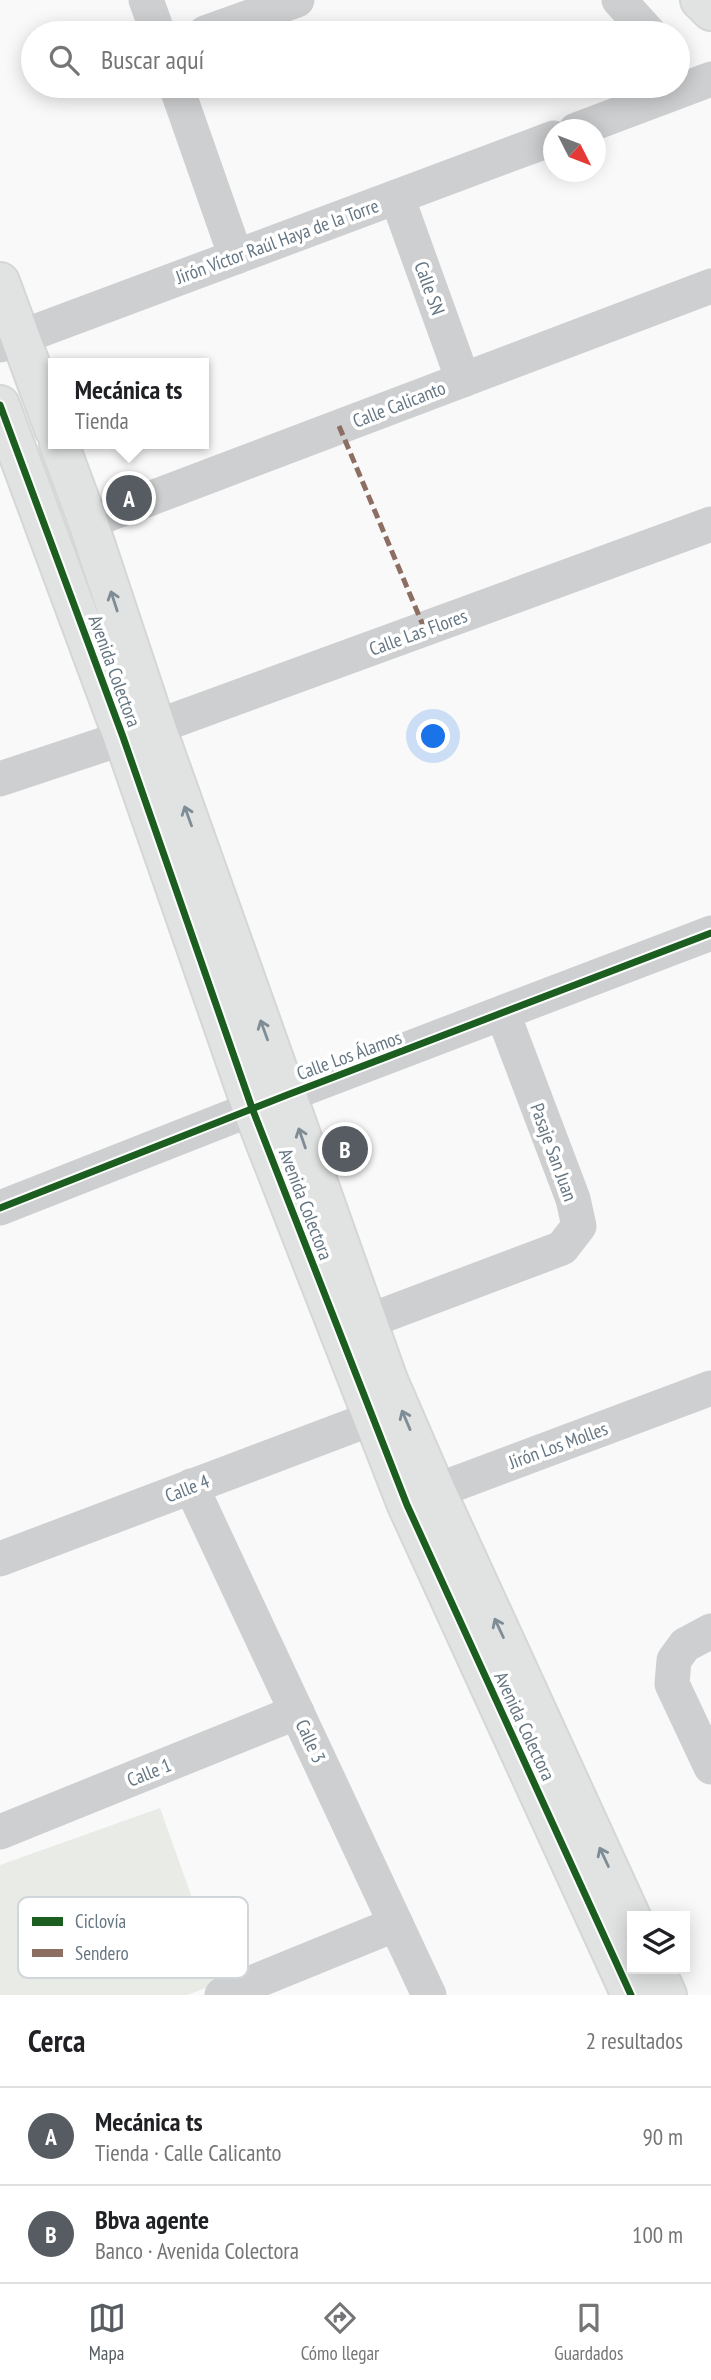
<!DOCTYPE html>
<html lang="es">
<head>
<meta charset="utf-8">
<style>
	:root { --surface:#fff; --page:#f6f6f6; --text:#202124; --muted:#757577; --line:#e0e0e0; --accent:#565c61 }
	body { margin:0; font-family:"PT Sans Narrow",sans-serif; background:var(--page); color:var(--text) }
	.controls { position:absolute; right:21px; bottom:21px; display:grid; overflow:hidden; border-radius:0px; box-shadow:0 4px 18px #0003 }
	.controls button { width:63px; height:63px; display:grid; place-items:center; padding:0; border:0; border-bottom:2px solid var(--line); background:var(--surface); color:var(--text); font:35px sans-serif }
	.compass { position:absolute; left:543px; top:119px; width:63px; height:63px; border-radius:50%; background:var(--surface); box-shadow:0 4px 18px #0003; rotate:132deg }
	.you { position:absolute; left:434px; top:737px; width:24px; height:24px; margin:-18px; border:5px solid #fff; border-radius:50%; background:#1a73e8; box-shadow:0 0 0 10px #1a73e833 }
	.badge { display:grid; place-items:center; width:46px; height:46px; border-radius:50%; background:var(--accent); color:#fff; font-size:23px; font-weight:700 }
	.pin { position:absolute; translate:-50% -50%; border:4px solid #fff; box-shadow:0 2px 7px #0006 }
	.popup { position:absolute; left:48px; top:358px; width:161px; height:91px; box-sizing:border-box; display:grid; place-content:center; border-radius:0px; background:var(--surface); filter:drop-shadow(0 2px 5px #0005); font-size:23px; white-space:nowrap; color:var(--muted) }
	.popup b { font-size:26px; color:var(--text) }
	.popup::after { content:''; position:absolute; left:50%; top:100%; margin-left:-14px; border:14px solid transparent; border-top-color:var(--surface) }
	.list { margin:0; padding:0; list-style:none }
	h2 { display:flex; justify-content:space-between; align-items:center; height:91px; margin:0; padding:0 28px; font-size:30px }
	h2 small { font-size:23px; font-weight:400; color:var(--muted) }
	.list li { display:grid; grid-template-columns:46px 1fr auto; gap:21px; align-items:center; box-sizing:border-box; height:98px; padding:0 28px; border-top:2px solid var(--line) }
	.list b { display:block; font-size:26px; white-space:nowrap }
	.list p { margin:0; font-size:23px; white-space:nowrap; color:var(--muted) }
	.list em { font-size:23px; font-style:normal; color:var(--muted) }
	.icon { flex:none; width:38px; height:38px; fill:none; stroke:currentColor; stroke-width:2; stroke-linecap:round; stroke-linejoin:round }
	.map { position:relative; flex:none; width:711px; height:1995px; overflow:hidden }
	.search { position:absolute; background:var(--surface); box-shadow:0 4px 18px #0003; left:21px; right:21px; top:21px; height:77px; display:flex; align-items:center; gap:18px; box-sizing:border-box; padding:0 24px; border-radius:38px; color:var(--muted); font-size:26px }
	.sheet { height:287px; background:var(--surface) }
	nav { display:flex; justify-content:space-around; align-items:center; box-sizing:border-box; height:98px; border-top:2px solid var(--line); background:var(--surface); font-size:19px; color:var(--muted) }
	nav a { display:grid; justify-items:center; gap:4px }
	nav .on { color:var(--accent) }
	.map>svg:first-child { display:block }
	.green { fill:#e8ebe6 }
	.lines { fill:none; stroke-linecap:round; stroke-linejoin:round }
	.secondary-casing { stroke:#d5d6d7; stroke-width:42 }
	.highway-casing { stroke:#d5d6d6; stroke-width:42 }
	.street { stroke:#cecfd0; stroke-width:35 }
	.secondary { stroke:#e1e2e2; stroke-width:38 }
	.highway { stroke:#e1e2e2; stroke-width:38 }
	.quiet { stroke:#8d6e63; stroke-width:5; stroke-dasharray:10 5; stroke-linecap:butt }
	.cycleway-casing { stroke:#fff; stroke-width:11 }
	.cycleway { stroke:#1b5e20; stroke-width:7 }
	.oneway { stroke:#7e8c96 }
	.labels { text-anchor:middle; stroke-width:7; stroke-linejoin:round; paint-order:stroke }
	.street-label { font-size:19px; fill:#657683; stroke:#fff }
	.key { fill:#fff; stroke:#d1d6da; stroke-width:2 }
	.key-label { font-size:19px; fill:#657683 }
</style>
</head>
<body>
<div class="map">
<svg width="711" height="1995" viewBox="0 0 711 1995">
	<rect width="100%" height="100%" fill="#f9f9f9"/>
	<path class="green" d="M 160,1808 L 222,1982 L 187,1995 L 0,1995 L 0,1865 Z"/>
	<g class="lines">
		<defs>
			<g id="secondary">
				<path d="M 0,282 L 54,429"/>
				<path d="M 0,405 L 123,737 L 252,1108 L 407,1505 L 631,1995"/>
				<path d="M 59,444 L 88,522 L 156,727 L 388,1380 L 436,1491 L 632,1919"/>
				<path d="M 655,1969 L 667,1995"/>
			</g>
			<path id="highway" d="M 700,0 L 711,11"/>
		</defs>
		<use href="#secondary" class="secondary-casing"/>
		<use href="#highway" class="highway-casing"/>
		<g class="street">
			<path d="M 146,0 L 158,33"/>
			<path d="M 619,0 L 649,33"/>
			<path d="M 205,33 L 297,0"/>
			<path d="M 176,86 L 236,257"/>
			<path d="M 576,130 L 711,79"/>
			<path d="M 397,197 L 463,380"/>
			<path d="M 0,345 L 554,138"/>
			<path d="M 88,522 L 711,286"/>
			<path d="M 0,779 L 156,727 L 711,524"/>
			<path d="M 0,1208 L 287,1095 L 711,933"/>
			<path d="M 366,1322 L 562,1248 L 579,1226 L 573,1199 L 503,1014"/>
			<path d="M 191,1486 L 429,1995"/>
			<path d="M 410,1503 L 436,1491 L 711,1388"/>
			<path d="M 0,1559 L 373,1418"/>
			<path d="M 711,1631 L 685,1645 L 674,1660 L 672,1684 L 711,1767"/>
			<path d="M 0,1832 L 297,1712"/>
			<path d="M 222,1995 L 396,1924"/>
		</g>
		<use href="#secondary" class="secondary"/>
		<use href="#highway" class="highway"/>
		<path class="quiet" d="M 339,426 L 425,630"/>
		<defs>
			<g id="cycleway">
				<path d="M 0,405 L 123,737 L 252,1108 L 407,1505 L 631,1995"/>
				<path d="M 0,1208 L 287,1095 L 711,933"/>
			</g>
		</defs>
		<use href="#cycleway" class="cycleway-casing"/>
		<use href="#cycleway" class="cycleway"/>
	</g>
	<defs><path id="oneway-shaft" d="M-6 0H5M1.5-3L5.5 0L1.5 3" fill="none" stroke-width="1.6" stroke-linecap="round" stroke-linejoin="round" transform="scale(1.75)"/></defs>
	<g class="oneway">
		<use href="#oneway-shaft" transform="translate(114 601) rotate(-108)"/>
		<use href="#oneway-shaft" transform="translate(188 816) rotate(-110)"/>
		<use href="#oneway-shaft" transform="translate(264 1030) rotate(-110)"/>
		<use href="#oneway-shaft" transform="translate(302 1138) rotate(-109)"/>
		<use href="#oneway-shaft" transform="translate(406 1420) rotate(-113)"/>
		<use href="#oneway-shaft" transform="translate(499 1628) rotate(-115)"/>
		<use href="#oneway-shaft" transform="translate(604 1857) rotate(-115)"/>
	</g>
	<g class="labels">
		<g class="street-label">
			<text transform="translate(277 241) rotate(-20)" y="7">Jirón Víctor Raúl Haya de la Torre</text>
			<text transform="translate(430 288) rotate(70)" y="7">Calle SN</text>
			<text transform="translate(399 404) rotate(-21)" y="7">Calle Calicanto</text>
			<text transform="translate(418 632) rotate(-20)" y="7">Calle Las Flores</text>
			<text transform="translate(115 671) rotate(70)" y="7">Avenida Colectora</text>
			<text transform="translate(349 1055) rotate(-20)" y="7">Calle Los Álamos</text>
			<text transform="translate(554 1152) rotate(70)" y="7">Pasaje San Juan</text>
			<text transform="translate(306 1204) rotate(69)" y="7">Avenida Colectora</text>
			<text transform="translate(558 1445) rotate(-20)" y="7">Jirón Los Molles</text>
			<text transform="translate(187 1488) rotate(-21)" y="7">Calle 4</text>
			<text transform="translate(525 1726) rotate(65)" y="7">Avenida Colectora</text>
			<text transform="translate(311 1741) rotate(65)" y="7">Calle 3</text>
			<text transform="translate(149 1772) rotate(-22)" y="7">Calle 1</text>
		</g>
	</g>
	<rect x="18" y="1897" width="230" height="81" rx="10" class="key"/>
	<rect x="32" y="1917" width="31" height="9" fill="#1b5e20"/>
	<rect x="32" y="1949" width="31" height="8" fill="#8d6e63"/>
	<g class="key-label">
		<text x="75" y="1928">Ciclovía</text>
		<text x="75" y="1960">Sendero</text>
	</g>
</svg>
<div class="controls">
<button><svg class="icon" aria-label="layers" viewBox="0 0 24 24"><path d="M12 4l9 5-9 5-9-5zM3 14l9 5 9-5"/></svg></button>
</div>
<svg class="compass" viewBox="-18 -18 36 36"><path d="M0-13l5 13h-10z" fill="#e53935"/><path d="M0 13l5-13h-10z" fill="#757577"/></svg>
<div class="you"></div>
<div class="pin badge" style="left:129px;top:498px">A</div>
<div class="popup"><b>Mecánica ts</b>Tienda</div>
<div class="pin badge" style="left:345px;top:1149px">B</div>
<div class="search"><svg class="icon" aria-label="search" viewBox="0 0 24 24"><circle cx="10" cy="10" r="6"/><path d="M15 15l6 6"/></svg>Buscar aquí</div>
</div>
<section class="sheet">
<h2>Cerca<small>2 resultados</small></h2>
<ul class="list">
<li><span class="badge">A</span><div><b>Mecánica ts</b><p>Tienda · Calle Calicanto</p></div><em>90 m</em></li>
<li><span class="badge">B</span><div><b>Bbva agente</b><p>Banco · Avenida Colectora</p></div><em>100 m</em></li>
</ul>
</section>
<nav>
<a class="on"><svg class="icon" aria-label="map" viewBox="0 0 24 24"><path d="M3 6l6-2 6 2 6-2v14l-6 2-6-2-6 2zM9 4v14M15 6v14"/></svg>Mapa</a>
<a><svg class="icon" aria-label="directions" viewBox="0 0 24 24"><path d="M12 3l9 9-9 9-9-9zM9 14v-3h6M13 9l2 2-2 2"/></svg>Cómo llegar</a>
<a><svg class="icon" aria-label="saved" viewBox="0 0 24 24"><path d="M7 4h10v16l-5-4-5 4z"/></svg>Guardados</a>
</nav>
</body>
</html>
